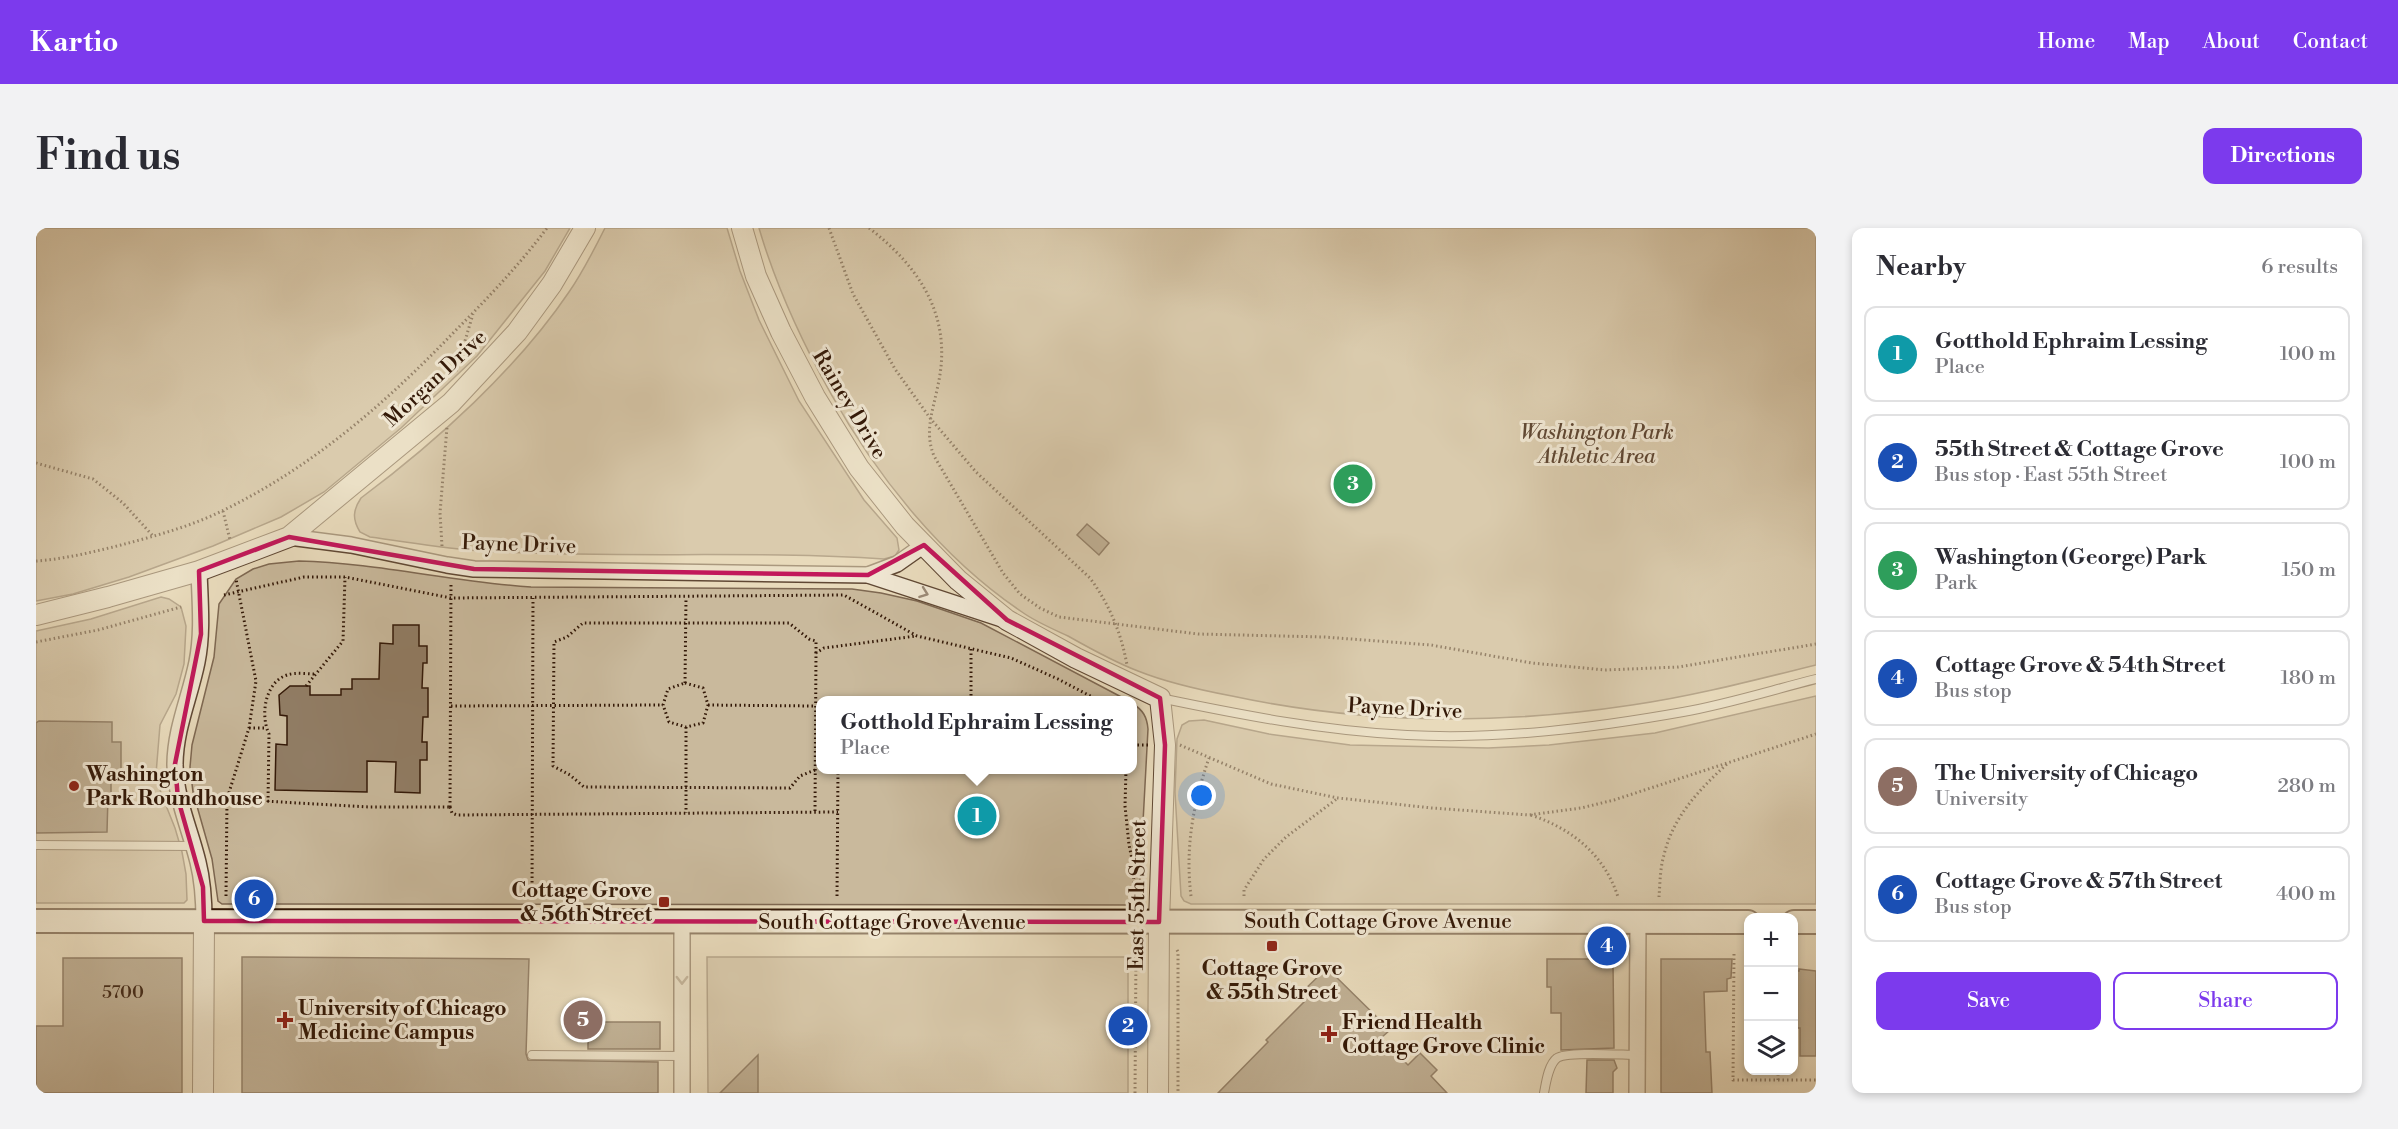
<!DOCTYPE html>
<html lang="en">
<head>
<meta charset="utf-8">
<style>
	:root { --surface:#fff; --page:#f2f2f3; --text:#2b2b33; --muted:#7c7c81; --line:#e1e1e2; --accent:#7c3aed }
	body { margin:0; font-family:"Libre Bodoni",serif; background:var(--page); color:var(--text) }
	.controls { position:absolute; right:18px; bottom:18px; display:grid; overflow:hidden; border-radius:12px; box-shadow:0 3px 9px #0003 }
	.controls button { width:54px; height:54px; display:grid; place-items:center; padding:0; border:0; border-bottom:2px solid var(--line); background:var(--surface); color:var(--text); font:30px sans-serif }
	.you { position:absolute; left:1166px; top:568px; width:21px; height:21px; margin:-15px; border:4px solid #fff; border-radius:50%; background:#1a73e8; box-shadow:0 0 0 9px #1a73e833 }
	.badge { display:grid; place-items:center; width:39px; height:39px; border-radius:50%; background:var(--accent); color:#fff; font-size:20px; font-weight:700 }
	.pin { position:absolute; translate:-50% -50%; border:3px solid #fff; box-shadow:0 2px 6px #0006 }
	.popup { position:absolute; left:780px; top:468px; width:321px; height:78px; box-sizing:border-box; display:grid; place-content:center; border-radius:12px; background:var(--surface); filter:drop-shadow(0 2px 4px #0005); font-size:20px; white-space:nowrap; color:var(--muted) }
	.popup b { font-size:22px; color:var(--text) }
	.popup::after { content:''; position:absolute; left:50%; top:100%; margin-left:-12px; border:12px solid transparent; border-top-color:var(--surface) }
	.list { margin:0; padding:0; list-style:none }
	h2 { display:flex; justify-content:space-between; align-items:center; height:78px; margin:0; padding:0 24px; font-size:26px }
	h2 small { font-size:20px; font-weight:400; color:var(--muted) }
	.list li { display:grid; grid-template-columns:39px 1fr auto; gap:18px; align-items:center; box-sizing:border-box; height:96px; margin:0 12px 12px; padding:0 12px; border:2px solid var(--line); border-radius:12px }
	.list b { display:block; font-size:22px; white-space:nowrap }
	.list p { margin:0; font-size:20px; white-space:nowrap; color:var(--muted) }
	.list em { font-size:20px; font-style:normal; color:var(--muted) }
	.actions { display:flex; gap:12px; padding:18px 24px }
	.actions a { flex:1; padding:14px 0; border:2px solid var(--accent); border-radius:12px; text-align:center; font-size:21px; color:var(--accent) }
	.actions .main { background:var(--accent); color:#fff }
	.icon { flex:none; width:33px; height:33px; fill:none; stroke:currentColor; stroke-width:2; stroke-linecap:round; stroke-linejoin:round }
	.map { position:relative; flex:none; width:1780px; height:865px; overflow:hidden; border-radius:12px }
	header { display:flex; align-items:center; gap:36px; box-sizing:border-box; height:84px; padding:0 30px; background:var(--accent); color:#fff }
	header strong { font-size:28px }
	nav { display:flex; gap:33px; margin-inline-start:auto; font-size:21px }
	.intro { display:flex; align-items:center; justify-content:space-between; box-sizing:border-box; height:144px; padding:0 36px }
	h1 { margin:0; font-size:42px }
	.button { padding:15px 27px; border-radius:12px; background:var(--accent); color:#fff; font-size:21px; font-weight:700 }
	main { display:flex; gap:36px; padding:0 36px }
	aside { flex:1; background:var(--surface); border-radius:12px; box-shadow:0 3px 9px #0003 }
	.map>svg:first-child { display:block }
	.green { fill:#c9b99c; stroke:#7e6852; stroke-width:1.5 }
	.building { fill:#917d65; stroke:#331807; stroke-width:1.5 }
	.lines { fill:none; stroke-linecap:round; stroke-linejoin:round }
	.service-casing { stroke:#604834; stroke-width:10 }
	.minor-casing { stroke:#604834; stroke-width:18 }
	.tertiary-casing { stroke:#604834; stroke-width:22 }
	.secondary-casing { stroke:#331807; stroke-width:26 }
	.path { stroke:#331807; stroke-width:3; stroke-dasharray:1.5 3; stroke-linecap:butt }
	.service { stroke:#f0e7d3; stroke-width:8 }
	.minor { stroke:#f0e7d3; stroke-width:15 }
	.tertiary { stroke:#f0e7d3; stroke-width:20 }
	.secondary { stroke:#f0e7d3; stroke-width:22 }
	.oneway { stroke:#9b8a77 }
	.marked { fill:none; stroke:#c2185b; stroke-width:4.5; stroke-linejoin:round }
	.poi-dot { fill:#8f2418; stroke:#f0e7d3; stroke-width:2 }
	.labels { text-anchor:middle; stroke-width:6; stroke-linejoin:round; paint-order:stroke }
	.number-label { font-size:18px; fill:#4a311e }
	.street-label { font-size:21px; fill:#331807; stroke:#f0e7d3 }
	.park-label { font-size:21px; font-style:italic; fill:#604834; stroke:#f0e7d3 }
	.poi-label { font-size:21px; font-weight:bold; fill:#331807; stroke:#f0e7d3; text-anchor:start }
</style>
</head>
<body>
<header>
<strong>Kartio</strong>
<nav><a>Home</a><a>Map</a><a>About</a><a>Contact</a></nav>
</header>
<div class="intro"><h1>Find us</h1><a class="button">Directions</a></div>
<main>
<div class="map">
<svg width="1780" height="865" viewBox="0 0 1780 865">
	<rect width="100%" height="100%" fill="#e8dabb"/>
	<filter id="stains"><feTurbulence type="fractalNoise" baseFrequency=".00333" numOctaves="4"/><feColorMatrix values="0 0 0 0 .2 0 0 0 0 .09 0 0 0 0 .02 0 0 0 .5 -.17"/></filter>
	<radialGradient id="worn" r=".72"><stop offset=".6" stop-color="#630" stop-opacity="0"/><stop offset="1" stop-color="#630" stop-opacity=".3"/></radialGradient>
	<g class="green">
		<path d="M 0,0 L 534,0 L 509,43 L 441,128 L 365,200 L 288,264 L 245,289 L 177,318 L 93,349 L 37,366 L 0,373 Z"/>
		<path d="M 569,0 L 691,0 L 704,43 L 723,92 L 763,173 L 828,272 L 861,310 L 863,322 L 859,328 L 848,331 C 715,322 581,331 447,323 C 409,321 372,314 334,309 L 324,304 C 316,291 317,282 325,270 C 400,214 481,141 533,64 C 547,44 558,22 569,0 Z"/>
		<path d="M 723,0 L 1780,0 L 1780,437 C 1719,452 1658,468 1596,477 C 1464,497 1327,496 1196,468 C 1164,462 1132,455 1102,443 C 1078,434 1055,421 1032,408 C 1017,401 1000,394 986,384 C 907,331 841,249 795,166 C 766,114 740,58 723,0 Z"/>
		<path d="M 263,333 C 341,335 417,354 495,359 L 816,361 L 845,365 L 881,373 L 945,395 L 1091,472 L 785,472 L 785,542 L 1097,542 L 1097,476 C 1107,482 1111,489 1112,501 L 1103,669 L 1096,677 L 186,676 L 182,673 L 176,631 L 157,564 L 154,539 L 156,517 L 178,429 L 183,376 L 200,351 L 217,341 L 233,336 Z"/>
		<path d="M 125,369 L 133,371 L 145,379 L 150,398 L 148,436 L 140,466 L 124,497 L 120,546 L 125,565 L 139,600 L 146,624 L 150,646 L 151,672 L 148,675 L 0,675 L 0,403 L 55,391 Z"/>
		<path d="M 1780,468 L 1780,676 L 1155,676 L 1148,673 L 1145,668 L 1139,564 L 1141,511 L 1146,497 L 1153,493 L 1168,492 L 1233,506 L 1314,517 L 1452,520 L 1513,517 L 1619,505 Z"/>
		<path d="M 671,729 L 1092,729 L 1092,865 L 672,865 Z"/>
	</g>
	<g class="building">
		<path d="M 1051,296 L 1073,315 L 1063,327 L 1041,307 Z"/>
		<path d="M 357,397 L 383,397 L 383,418 L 391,418 L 391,435 L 387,435 L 386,460 L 392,460 L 392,489 L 387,489 L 386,514 L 391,514 L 391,532 L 384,532 L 384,565 L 359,564 L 360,534 L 331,533 L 331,564 L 239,562 L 240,516 L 251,517 L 251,488 L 244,487 L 243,467 L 254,458 L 274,458 L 274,467 L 305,467 L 305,461 L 316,461 L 316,451 L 343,451 L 344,415 L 357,416 Z"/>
		<path d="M 3,493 L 76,494 L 76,514 L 85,514 L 85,548 L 75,548 L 75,568 L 72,568 L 71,604 L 0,605 L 0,495 Z"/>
		<path d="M 206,729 L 493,731 L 490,826 L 492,832 L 622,834 L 622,865 L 206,865 Z"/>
		<path d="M 27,730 L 146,730 L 146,865 L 0,865 L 0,798 L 27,798 Z"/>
		<path d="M 1511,731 L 1569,731 L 1570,735 L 1577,735 L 1578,820 L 1525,822 L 1525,785 L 1515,785 L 1515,759 L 1511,759 Z"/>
		<path d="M 1625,731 L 1696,731 L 1695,750 L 1691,751 L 1691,763 L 1668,764 L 1670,824 L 1674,824 L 1676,865 L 1625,865 Z"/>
		<path d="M 1291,740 L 1354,802 L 1345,810 L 1372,837 L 1384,825 L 1401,842 L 1395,848 L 1411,865 L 1182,865 L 1232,814 L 1230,812 L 1270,772 L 1264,766 Z"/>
		<path d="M 1763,741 L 1780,743 L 1780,828 L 1764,828 L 1764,800 L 1760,800 L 1761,795 L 1758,795 L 1759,743 L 1763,743 Z"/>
		<rect x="552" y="794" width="72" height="27"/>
		<path d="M 722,827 L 722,865 L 684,865 Z"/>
		<path d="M 1551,832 L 1578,832 L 1581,840 L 1577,844 L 1577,865 L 1550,865 Z"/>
	</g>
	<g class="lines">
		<defs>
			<g id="service">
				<path d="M 1124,470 C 1206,487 1287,503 1371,507 C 1463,512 1557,500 1647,484 C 1692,476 1736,462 1780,451"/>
				<path d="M 0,617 L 157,618"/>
				<path d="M 496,827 L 646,828"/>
				<path d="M 1508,865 C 1510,855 1512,837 1521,830 C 1531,823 1586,827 1601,827"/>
			</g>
			<g id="minor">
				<path d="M 253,309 L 315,317 L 411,337 L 438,341 L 832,347 L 966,391"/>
				<path d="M 163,343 C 164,374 167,404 161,434 C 154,469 139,501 139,537 C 140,572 154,601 162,634 C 167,654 168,673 168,693"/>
				<path d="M 832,347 L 861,336 L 888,317"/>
				<path d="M 646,865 L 646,693"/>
				<path d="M 1601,865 L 1602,694"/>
			</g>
			<g id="tertiary">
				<path d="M 706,0 L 720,48 L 745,104 L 779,169 L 823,240 L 869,298 L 922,352 L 971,392 L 1040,430 L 1124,470 L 1129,517 L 1123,694 L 1122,865"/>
				<path d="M 0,387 L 72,369 L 163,343 L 253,309 L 415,175 L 481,104 L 516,56 L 549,0"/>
				<path d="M 167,865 L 168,693"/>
			</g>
			<g id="secondary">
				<path d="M 0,693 L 1712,694"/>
				<path d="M 1758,694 L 1780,694"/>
			</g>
		</defs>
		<use href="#service" class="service-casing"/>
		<use href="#minor" class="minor-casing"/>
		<use href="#tertiary" class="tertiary-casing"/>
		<use href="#secondary" class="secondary-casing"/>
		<g class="path">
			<path d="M 793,0 L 817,66 L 859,141 L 894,190 L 940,244 L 1054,350 C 1073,376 1085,404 1091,437"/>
			<path d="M 833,0 C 885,40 917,90 902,157 C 897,183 888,203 898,228 L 967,345 L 984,366 L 1004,380 L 1023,389 L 1162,406 L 1288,409 L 1395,417 L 1496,435 L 1569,442 L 1642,439 L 1780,416"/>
			<path d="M 420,143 L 437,86"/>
			<path d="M 0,235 L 57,251 L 87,275 L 117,308"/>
			<path d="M 187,283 L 194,312"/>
			<path d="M 406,318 L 404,285 L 411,199"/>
			<path d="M 0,333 C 29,331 57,324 85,317 C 119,308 156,298 188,282 C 278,238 352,173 420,102 C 452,70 484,36 511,0"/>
			<path d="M 188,367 L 268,349 L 309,349 L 415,370 L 808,367 L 881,408 L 975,430 L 1022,451 L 1062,472"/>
			<path d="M 0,414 L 62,402 L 145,379"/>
			<path d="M 649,455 L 667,460 L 672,477 L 667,495 L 650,499 L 633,494 L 627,477 L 632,461 Z"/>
			<path d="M 649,455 L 650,370"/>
			<path d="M 270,458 L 307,413 L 309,349"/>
			<path d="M 935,472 L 935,420"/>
			<path d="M 672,477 L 779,478"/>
			<path d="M 415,478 L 627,477"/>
			<path d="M 650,499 L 650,585"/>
			<path d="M 213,500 L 230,500"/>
			<path d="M 1097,517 L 1112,517"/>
			<path d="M 1144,517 L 1235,556 L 1302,570 L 1396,580 L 1493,587 L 1545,580 L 1578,572 L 1780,506"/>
			<path d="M 779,542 L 764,548 L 754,560 L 548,559 L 534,547 L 517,538 L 518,414 L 531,409 L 547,395 L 753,395 L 773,411 L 780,413 L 780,425"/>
			<path d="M 1090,542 L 1089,578 L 1093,617 L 1098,640 L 1097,669"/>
			<path d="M 191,571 L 333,579 L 414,579"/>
			<path d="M 232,574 L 233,506 C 224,487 229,454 251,447 C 259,444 271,446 280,446"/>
			<path d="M 414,579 L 416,585 L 421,587 L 802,584"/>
			<path d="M 414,579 L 415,354"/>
			<path d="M 779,583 L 780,425 L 788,420 L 880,408"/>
			<path d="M 1495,587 C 1536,601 1568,626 1582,669"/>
			<path d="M 190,668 L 191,571 L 213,500 L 220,453 L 200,351"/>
			<path d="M 496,668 L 497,370"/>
			<path d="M 801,668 L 802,542"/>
			<path d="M 1155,668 C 1149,620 1157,576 1173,530"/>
			<path d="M 1208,668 L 1208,662 L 1228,631 L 1250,609 L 1302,570"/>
			<path d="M 1623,669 C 1624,656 1624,640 1628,627 C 1637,588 1664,561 1692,535"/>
			<path d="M 1141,722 L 1142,724 L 1142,865"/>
			<path d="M 1698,726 L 1697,852 L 1780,852"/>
			<path d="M 1742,852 L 1742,842"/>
			<path d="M 1099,865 L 1100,723 L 1106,716"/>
		</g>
		<use href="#service" class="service"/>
		<use href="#minor" class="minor"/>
		<use href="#tertiary" class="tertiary"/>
		<use href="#secondary" class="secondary"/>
	</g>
	<defs><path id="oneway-chevron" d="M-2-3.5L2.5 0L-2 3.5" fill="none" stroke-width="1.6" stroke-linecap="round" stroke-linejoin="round" transform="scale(1.5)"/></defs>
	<g class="oneway">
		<use href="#oneway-chevron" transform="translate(888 365) rotate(20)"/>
		<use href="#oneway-chevron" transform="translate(646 752) rotate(90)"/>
	</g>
	<path d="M0 0H1780V865H0ZM 253,309 L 438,341 L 832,347 L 888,317 L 971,392 L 1124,470 L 1129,517 L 1123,694 L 168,693 L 167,659 L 142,571 L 139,536 L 165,406 L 163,343 Z" fill="#e8dabb" fill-opacity=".55" fill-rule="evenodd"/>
	<path class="marked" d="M 253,309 L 438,341 L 832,347 L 888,317 L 971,392 L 1124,470 L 1129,517 L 1123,694 L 168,693 L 167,659 L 142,571 L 139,536 L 165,406 L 163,343 Z"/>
	<g class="poi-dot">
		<circle cx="38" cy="558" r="6"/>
		<rect x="622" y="668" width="12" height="12" rx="3"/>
		<rect x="1230" y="712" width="12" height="12" rx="3"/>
		<path d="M246 783h6v6h6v6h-6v6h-6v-6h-6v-6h6z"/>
		<path d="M1290 797h6v6h6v6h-6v6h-6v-6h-6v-6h6z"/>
	</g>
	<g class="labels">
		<g class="number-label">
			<text x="87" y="770">5700</text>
		</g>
		<g class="street-label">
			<text transform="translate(399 150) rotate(-43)" y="7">Morgan Drive</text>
			<text transform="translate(814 176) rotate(59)" y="7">Rainey Drive</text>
			<text transform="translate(483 316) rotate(2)" y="7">Payne Drive</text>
			<text transform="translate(1369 480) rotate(3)" y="7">Payne Drive</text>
			<text transform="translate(1101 667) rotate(-89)" y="7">East 55th Street</text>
			<text x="1342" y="700">South Cottage Grove Avenue</text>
			<text x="856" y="701">South Cottage Grove Avenue</text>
		</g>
		<g class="park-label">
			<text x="1561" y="211">Washington Park<tspan x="1561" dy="24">Athletic Area</tspan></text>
		</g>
		<g class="poi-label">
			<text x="50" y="553">Washington<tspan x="50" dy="24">Park Roundhouse</tspan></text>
			<text x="616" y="669" text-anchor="end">Cottage Grove<tspan x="616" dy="24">&amp; 56th Street</tspan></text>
			<text x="1236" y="747" text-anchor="middle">Cottage Grove<tspan x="1236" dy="24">&amp; 55th Street</tspan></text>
			<text x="262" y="787">University of Chicago<tspan x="262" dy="24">Medicine Campus</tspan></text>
			<text x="1306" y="801">Friend Health<tspan x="1306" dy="24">Cottage Grove Clinic</tspan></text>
		</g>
	</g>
	<rect width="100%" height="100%" filter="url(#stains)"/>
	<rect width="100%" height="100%" fill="url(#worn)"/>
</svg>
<div class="controls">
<button>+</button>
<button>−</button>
<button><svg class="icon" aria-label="layers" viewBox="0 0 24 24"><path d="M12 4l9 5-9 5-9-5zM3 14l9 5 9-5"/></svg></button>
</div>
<div class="you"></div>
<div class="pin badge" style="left:941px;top:588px;background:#0f9aa8">1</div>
<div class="popup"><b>Gotthold Ephraim Lessing</b>Place</div>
<div class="pin badge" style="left:1092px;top:798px;background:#1a4fb4">2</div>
<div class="pin badge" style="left:1317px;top:256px;background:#2e9e5b">3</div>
<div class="pin badge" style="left:1571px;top:718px;background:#1a4fb4">4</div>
<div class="pin badge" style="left:547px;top:792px;background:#8d6e63">5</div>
<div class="pin badge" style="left:218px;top:671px;background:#1a4fb4">6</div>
</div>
<aside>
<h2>Nearby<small>6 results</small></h2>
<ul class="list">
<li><span class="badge" style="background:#0f9aa8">1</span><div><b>Gotthold Ephraim Lessing</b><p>Place</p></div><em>100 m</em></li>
<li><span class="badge" style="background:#1a4fb4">2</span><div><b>55th Street &amp; Cottage Grove</b><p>Bus stop · East 55th Street</p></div><em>100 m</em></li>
<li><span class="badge" style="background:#2e9e5b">3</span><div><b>Washington (George) Park</b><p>Park</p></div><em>150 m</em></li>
<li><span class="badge" style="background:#1a4fb4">4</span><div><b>Cottage Grove &amp; 54th Street</b><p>Bus stop</p></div><em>180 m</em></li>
<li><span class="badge" style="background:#8d6e63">5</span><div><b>The University of Chicago</b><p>University</p></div><em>280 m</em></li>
<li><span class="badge" style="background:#1a4fb4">6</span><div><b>Cottage Grove &amp; 57th Street</b><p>Bus stop</p></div><em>400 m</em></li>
</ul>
<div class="actions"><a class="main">Save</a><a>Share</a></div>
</aside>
</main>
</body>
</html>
